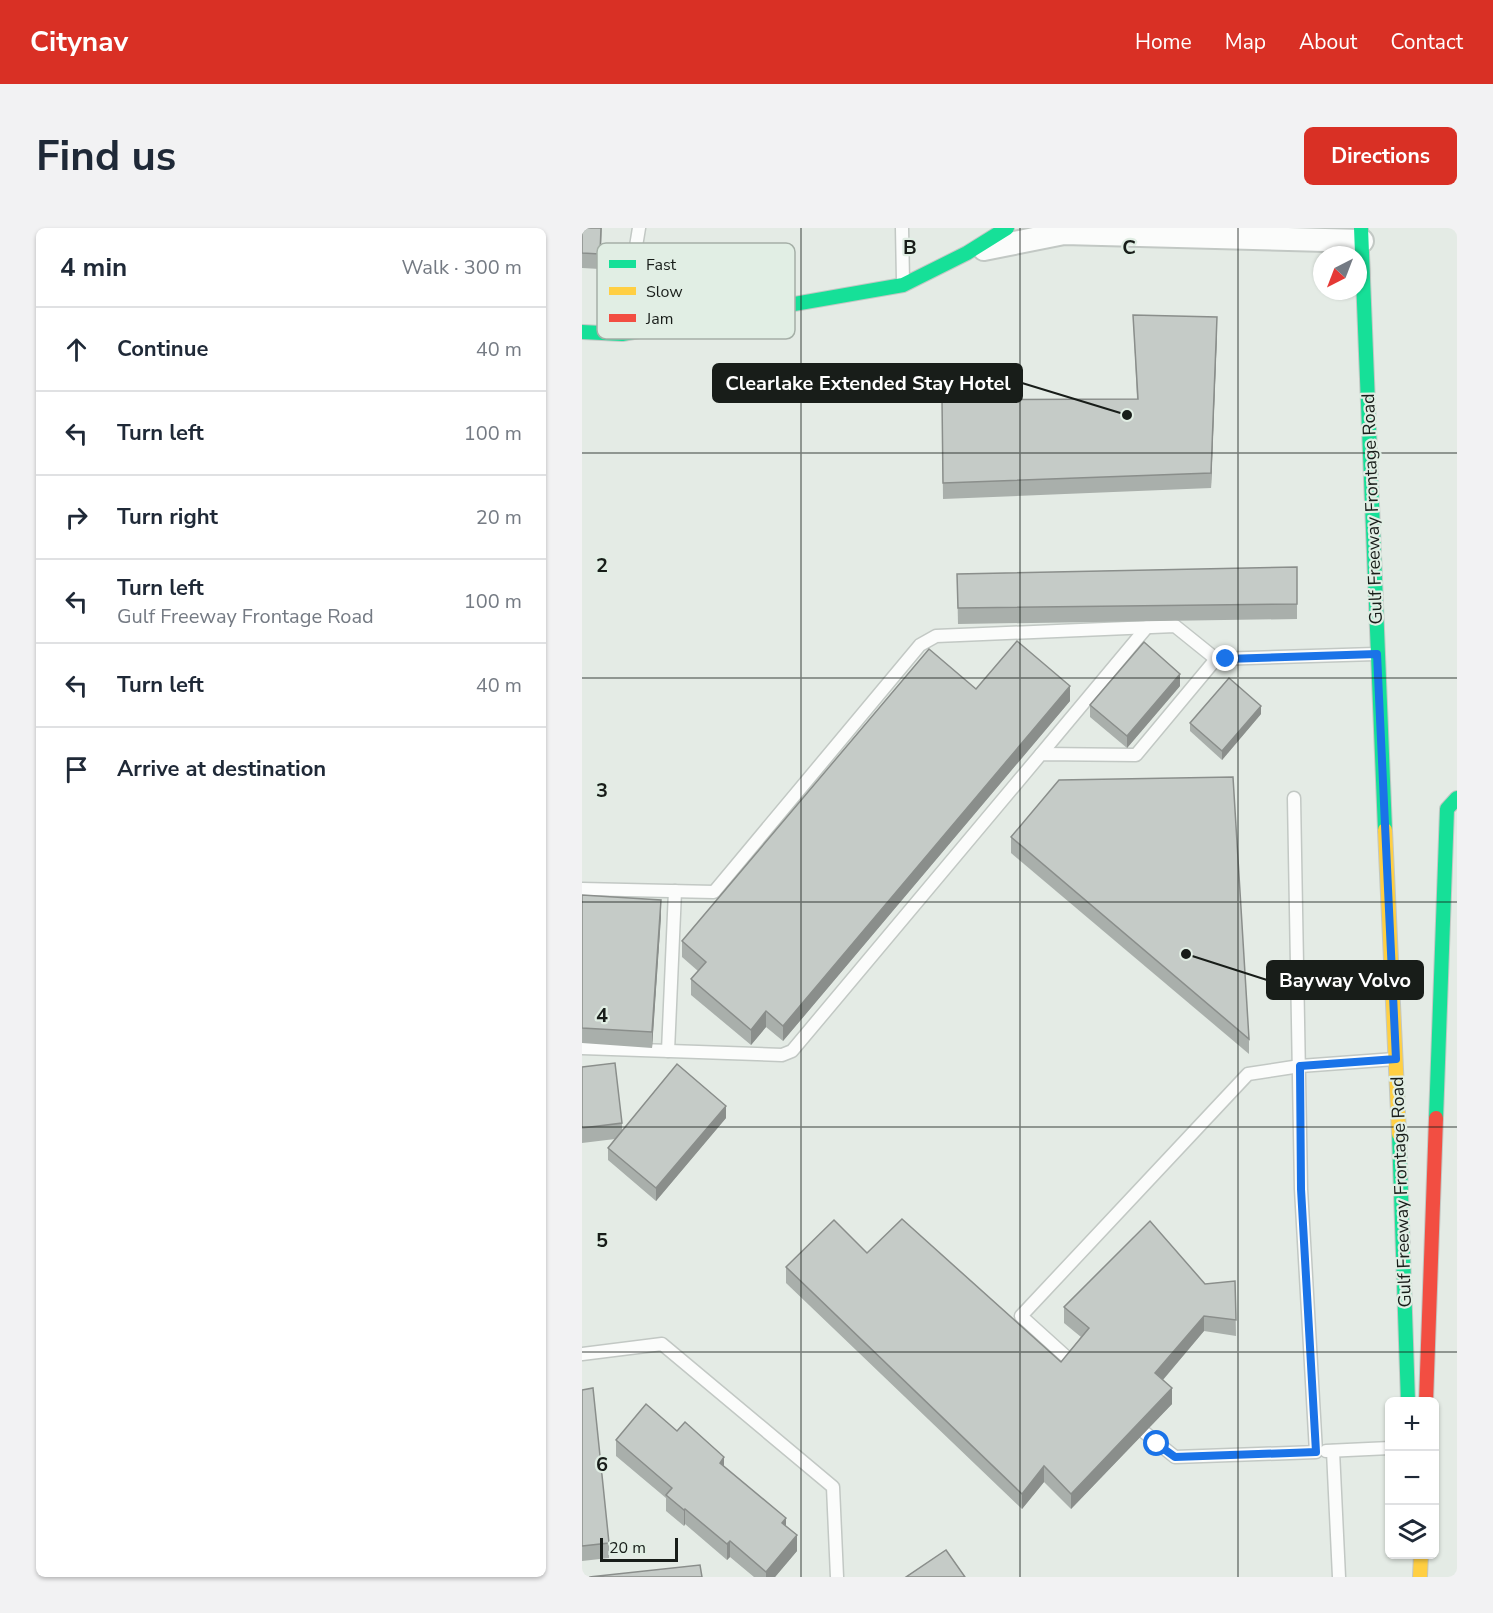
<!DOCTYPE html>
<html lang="en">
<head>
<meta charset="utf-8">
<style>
	:root { --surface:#fff; --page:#f2f2f3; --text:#1f2937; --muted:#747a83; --line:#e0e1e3; --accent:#d93025 }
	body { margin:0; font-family:"Nunito Sans",sans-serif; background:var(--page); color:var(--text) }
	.controls { position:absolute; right:18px; bottom:18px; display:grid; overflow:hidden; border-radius:9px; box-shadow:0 2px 4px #0004 }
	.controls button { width:54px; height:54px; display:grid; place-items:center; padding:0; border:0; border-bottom:2px solid var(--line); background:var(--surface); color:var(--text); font:30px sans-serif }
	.compass { position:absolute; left:731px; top:18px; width:54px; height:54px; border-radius:50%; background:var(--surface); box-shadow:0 2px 4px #0004; rotate:222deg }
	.scale { position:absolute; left:18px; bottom:15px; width:78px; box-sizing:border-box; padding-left:6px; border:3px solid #181d19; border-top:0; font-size:16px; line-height:21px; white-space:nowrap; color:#181d19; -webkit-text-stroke:4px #e1eee4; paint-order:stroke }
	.stop { position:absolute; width:18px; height:18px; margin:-14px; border:4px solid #1a73e8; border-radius:50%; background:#fff }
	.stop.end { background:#1a73e8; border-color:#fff; box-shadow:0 2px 6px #0008 }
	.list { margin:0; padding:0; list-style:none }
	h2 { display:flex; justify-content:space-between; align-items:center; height:78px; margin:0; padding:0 24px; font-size:26px }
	h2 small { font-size:20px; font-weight:400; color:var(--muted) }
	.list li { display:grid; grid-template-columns:39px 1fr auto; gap:18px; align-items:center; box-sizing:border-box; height:84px; padding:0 24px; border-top:2px solid var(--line) }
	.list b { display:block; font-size:22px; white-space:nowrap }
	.list p { margin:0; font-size:20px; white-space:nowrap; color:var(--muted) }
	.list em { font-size:20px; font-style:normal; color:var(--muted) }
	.icon { flex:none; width:33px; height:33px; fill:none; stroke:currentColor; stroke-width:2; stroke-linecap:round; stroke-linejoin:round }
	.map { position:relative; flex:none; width:875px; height:1349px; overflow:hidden; border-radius:9px }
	header { display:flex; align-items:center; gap:36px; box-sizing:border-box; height:84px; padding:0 30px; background:var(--accent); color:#fff }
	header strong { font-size:28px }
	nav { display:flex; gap:33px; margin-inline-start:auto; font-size:21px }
	.intro { display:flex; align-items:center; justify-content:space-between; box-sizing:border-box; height:144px; padding:0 36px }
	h1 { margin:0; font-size:42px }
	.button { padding:15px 27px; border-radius:9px; background:var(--accent); color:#fff; font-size:21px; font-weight:700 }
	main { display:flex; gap:36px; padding:0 36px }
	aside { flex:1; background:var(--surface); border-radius:9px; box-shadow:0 2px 4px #0004 }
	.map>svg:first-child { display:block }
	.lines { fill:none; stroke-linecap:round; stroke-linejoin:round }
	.lane-casing { stroke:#c2c8c4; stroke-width:15 }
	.street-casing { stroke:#c2c8c4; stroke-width:26 }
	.fast-casing { stroke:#c2c8c4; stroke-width:16 }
	.slow-casing { stroke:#c2c8c4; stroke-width:16 }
	.jam-casing { stroke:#c2c8c4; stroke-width:16 }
	.lane { stroke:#fbfcfb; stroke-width:12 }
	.street { stroke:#fbfcfb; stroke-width:22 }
	.fast { stroke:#16e098; stroke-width:14 }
	.slow { stroke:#ffcf43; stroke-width:14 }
	.jam { stroke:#f24e42; stroke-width:14 }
	.wall { fill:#a9afab }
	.shaded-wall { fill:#8a8e8b }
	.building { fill:#c5cbc7; stroke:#8a8e8b; stroke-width:1.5 }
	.route { stroke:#1a73e8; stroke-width:8 }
	.grid { fill:none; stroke:#181d19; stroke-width:1.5; stroke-opacity:0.55 }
	.labels { text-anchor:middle; stroke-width:4.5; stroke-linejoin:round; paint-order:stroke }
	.street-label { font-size:18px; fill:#181d19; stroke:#e1eee4 }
	.key { fill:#e1eee4; stroke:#a5afa7; stroke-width:1.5 }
	.key-label { font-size:16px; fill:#181d19 }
	.grid-label { font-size:20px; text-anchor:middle; font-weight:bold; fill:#181d19; stroke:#e1eee4; stroke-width:4.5; stroke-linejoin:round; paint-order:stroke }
	.leader { fill:none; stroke:#181d19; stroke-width:2 }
	.callout-dot { fill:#181d19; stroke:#e1eee4; stroke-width:2 }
	.callout { fill:#181d19; stroke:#181d19; stroke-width:2 }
	.callout-label { font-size:20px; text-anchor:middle; font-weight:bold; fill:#fff }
</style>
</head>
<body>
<header>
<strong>Citynav</strong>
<nav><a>Home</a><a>Map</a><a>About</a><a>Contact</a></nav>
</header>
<div class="intro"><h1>Find us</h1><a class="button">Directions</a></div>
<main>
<aside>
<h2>4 min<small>Walk · 300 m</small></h2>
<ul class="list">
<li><svg class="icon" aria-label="ahead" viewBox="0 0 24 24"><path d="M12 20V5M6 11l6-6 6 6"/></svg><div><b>Continue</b></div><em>40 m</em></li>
<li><svg class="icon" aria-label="left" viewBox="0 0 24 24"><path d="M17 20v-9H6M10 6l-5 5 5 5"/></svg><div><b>Turn left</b></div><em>100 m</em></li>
<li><svg class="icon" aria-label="right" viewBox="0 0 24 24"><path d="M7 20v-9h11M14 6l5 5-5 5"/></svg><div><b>Turn right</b></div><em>20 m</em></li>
<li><svg class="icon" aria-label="left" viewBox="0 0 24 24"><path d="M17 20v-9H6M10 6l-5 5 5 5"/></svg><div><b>Turn left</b><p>Gulf Freeway Frontage Road</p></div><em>100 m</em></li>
<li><svg class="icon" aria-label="left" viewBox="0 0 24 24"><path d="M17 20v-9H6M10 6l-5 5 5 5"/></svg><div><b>Turn left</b></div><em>40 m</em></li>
<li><svg class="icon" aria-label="arrive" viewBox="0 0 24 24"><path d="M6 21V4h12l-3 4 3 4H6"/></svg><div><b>Arrive at destination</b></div></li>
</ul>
</aside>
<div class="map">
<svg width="875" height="1349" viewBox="0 0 875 1349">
	<rect width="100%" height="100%" fill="#e4ebe5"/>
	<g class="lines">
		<defs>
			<g id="lane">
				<path d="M 320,0 L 321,53"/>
				<path d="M 40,104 L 57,0"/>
				<path d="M 459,526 L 565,399"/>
				<path d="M 0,661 L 132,664 L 338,417 L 354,408 L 593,398 L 634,431 L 793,426"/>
				<path d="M 0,820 L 200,827 L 210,823 L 459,526 L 554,527 L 634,431"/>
				<path d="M 86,823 L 93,663"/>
				<path d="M 0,1126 L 80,1116 L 251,1259 L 255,1349"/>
				<path d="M 491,1135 L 439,1088 L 666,846 L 718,838 L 813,831"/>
				<path d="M 562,1204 L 593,1229 L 734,1224 L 719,961 L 712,570"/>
				<path d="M 744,1223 L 808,1220"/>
				<path d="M 751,1223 L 757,1349"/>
			</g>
			<path id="street" d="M 402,21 L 482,5 L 780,13"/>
			<g id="fast">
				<path d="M 779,0 L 803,602"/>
				<path d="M 0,104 L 40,106 L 321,57 L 385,25 L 425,0"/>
				<path d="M 854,890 L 865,581 L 875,570"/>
				<path d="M 817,906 L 826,1174"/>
			</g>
			<g id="slow">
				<path d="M 803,602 L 817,906"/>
				<path d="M 838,1349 L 839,1326"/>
			</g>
			<path id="jam" d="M 844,1174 L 854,890"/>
		</defs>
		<use href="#lane" class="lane-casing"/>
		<use href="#street" class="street-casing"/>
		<use href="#fast" class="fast-casing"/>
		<use href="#slow" class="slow-casing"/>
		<use href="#jam" class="jam-casing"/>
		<use href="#lane" class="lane"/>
		<use href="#street" class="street"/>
		<use href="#fast" class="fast"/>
		<use href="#slow" class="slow"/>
		<use href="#jam" class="jam"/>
	</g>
	<g class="wall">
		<path d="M 0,0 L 20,0 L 18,41 L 0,40 Z"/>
		<path d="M 551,87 L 635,104 L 629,260 L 361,271 L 360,172 L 555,171 Z"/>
		<path d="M 715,339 L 715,391 L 376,396 L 375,346 Z"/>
		<path d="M 598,458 L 545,520 L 508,489 L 508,477 Z"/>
		<path d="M 394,461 L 488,473 L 201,813 L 184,799 L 169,817 L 109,767 L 109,751 L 116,743 L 100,729 L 100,713 Z"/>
		<path d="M 679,486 L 640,532 L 608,503 L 608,495 Z"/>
		<path d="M 429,609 L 667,811 L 667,826 L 429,625 Z"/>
		<path d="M 0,667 L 79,688 L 70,820 L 0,815 Z"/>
		<path d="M 0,839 L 40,895 L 40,902 L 144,890 L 74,973 L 26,932 L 26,920 L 33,911 L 0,915 Z"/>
		<path d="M 285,1025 L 479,1134 L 499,1109 L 482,1095 L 482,1079 L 623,1056 L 653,1053 L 654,1108 L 622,1103 L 581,1152 L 590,1176 L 489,1281 L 462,1254 L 440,1281 L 204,1055 L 204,1039 Z"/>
		<path d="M 0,1162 L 27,1315 L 27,1330 L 0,1333 Z"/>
		<path d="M 95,1203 L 142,1238 L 204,1298 L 215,1323 L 193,1349 L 172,1349 L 148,1329 L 145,1332 L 103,1296 L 102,1298 L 84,1283 L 84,1270 L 34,1228 L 34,1212 Z"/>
	</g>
	<g class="shaded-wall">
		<path d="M 635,89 L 635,104 L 629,260 L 629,245 Z"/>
		<path d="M 598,446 L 598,458 L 545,520 L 545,508 Z"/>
		<path d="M 488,458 L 488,473 L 201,813 L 201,798 Z"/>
		<path d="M 679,478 L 679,486 L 640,532 L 640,523 Z"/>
		<path d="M 79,672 L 79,688 L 70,820 L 70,804 Z"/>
		<path d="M 184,783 L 184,799 L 169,817 L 169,802 Z"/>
		<path d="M 144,878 L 144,890 L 74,973 L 74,960 Z"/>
		<path d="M 622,1088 L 622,1103 L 573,1161 L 573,1145 Z"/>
		<path d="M 590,1160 L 590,1176 L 489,1281 L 489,1266 Z"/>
		<path d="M 142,1229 L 142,1245 L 138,1235 Z"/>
		<path d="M 462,1238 L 462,1254 L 440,1281 L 440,1266 Z"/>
		<path d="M 103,1281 L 103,1296 L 102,1298 L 102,1282 Z"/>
		<path d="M 204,1290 L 204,1306 L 200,1295 Z"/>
		<path d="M 215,1307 L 215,1323 L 193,1349 L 184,1349 L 184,1344 Z"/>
		<path d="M 148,1313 L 148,1329 L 145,1332 L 145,1316 Z"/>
	</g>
	<g class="building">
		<path d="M 0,0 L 19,0 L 18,26 L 0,25 Z"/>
		<path d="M 551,87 L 635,89 L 629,245 L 361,255 L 360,172 L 556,171 Z"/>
		<path d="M 715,339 L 715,376 L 376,380 L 375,346 Z"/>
		<path d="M 435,413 L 488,458 L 201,798 L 184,783 L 169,802 L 109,751 L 124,734 L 100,713 L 347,421 L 394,461 Z"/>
		<path d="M 562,414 L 598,446 L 545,508 L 508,477 Z"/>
		<path d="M 647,450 L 679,478 L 640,523 L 608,495 Z"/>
		<path d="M 651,549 L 667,811 L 429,609 L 477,552 Z"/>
		<path d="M 0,667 L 79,672 L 70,804 L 0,800 Z"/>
		<path d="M 33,835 L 40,895 L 0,900 L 0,839 Z"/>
		<path d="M 95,836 L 144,878 L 74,960 L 26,920 Z"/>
		<path d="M 320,991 L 479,1134 L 507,1100 L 482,1079 L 568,993 L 623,1056 L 653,1053 L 654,1092 L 622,1088 L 573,1145 L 590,1160 L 489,1266 L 462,1238 L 440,1266 L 204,1039 L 252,992 L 285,1025 Z"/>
		<path d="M 11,1160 L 27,1315 L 0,1318 L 0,1162 Z"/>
		<path d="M 64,1176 L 95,1203 L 103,1194 L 142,1229 L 138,1235 L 204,1290 L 200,1295 L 215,1307 L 184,1344 L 148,1313 L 145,1316 L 103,1281 L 102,1282 L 84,1267 L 90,1260 L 34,1212 Z"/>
		<path d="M 364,1322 L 383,1349 L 324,1349 Z"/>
		<path d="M 118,1337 L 120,1349 L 7,1349 Z"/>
	</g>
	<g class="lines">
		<path class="route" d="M 575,1216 L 593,1229 L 734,1224 L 719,961 L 718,838 L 814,831 L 795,426 L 644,431"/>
	</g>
	<path class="grid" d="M 219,0 L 219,1349M 438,0 L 438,1349M 656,0 L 656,1349M 0,225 L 875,225M 0,450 L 875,450M 0,674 L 875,674M 0,899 L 875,899M 0,1124 L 875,1124"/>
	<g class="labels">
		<g class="street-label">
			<text transform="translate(790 281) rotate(-92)" y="6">Gulf Freeway Frontage Road</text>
			<text transform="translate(819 964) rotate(-92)" y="6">Gulf Freeway Frontage Road</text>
		</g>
	</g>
	<rect x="15" y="15" width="198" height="96" rx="9" class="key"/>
	<rect x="27" y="32" width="27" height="8" fill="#16e098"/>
	<rect x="27" y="59" width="27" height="8" fill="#ffcf43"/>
	<rect x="27" y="86" width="27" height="8" fill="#f24e42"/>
	<g class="key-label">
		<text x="64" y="42">Fast</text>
		<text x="64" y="69">Slow</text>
		<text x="64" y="96">Jam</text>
	</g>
	<g class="grid-label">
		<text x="328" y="26">B</text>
		<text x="547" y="26">C</text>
		<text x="20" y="344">2</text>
		<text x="20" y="569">3</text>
		<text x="20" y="794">4</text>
		<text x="20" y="1019">5</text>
		<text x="20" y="1243">6</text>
	</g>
	<path class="leader" d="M545 187L440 155M604 726L685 752"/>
	<g class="callout-dot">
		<circle cx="545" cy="187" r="6"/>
		<circle cx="604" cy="726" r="6"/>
	</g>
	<g class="callout">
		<rect x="131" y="136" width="309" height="38" rx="6"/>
		<rect x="685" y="733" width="156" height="38" rx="6"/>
	</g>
	<g class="callout-label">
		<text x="286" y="162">Clearlake Extended Stay Hotel</text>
		<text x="763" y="759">Bayway Volvo</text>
	</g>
</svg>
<div class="controls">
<button>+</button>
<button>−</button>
<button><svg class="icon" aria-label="layers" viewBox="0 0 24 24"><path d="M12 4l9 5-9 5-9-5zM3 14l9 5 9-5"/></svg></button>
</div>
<svg class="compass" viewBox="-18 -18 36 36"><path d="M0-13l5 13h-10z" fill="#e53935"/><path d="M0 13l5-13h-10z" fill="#747a83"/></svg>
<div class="scale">20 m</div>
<div class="stop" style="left:575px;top:1216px"></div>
<div class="stop end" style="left:644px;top:431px"></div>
</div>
</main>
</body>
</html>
